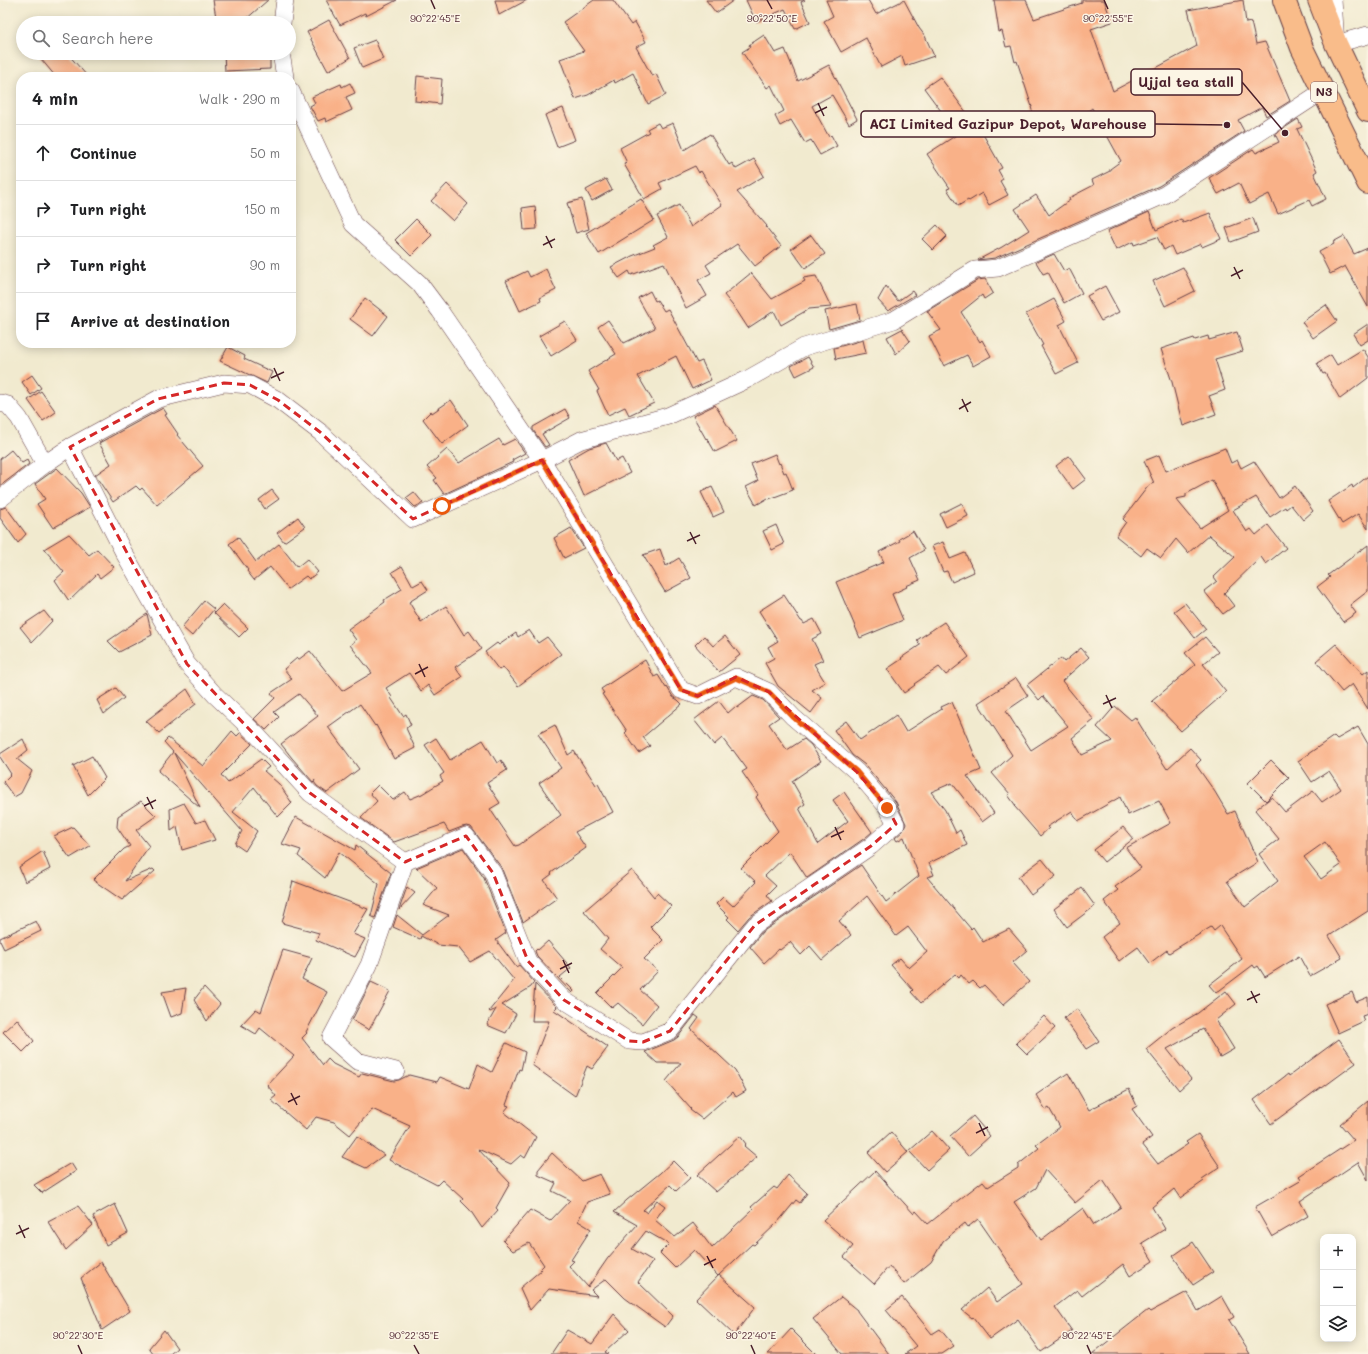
<!DOCTYPE html>
<html lang="en">
<head>
<meta charset="utf-8">
<style>
	:root { --surface:#fff; --page:#f6f6f6; --text:#202124; --muted:#757577; --line:#e0e0e0 }
	body { margin:0; font-family:Mali,sans-serif; background:var(--page); color:var(--text) }
	.controls { position:absolute; right:12px; bottom:12px; display:grid; overflow:hidden; border-radius:8px; box-shadow:0 2px 10px #0003 }
	.controls button { width:36px; height:36px; display:grid; place-items:center; padding:0; border:0; border-bottom:1px solid var(--line); background:var(--surface); color:var(--text); font:20px sans-serif }
	.stop { position:absolute; width:12px; height:12px; margin:-9px; border:3px solid #ea580c; border-radius:50%; background:#fff }
	.stop.end { background:#ea580c; border-color:#fff; box-shadow:0 1px 4px #0008 }
	.list { margin:0; padding:0; list-style:none }
	h2 { display:flex; justify-content:space-between; align-items:center; height:52px; margin:0; padding:0 16px; font-size:17px }
	h2 small { font-size:13px; font-weight:400; color:var(--muted) }
	.list li { display:grid; grid-template-columns:26px 1fr auto; gap:12px; align-items:center; box-sizing:border-box; height:56px; padding:0 16px; border-top:1px solid var(--line) }
	.list b { display:block; font-size:15px; white-space:nowrap }
	.list em { font-size:13px; font-style:normal; color:var(--muted) }
	.icon { flex:none; width:22px; height:22px; fill:none; stroke:currentColor; stroke-width:2; stroke-linecap:round; stroke-linejoin:round }
	.map { position:relative; flex:none; width:1368px; height:1354px; overflow:hidden }
	.search { position:absolute; background:var(--surface); box-shadow:0 2px 10px #0003; left:16px; top:16px; width:280px; height:44px; display:flex; align-items:center; gap:10px; box-sizing:border-box; padding:0 14px; border-radius:22px; color:var(--muted); font-size:15px }
	.panel { position:absolute; background:var(--surface); box-shadow:0 2px 10px #0003; left:16px; top:72px; width:280px; height:276px; border-radius:16px }
	.map>svg:first-child { display:block }
	.building { fill:#f9b188; fill-rule:evenodd }
	.lines { fill:none; stroke-linecap:round; stroke-linejoin:round }
	.minor-casing { stroke:#633d44; stroke-width:18 }
	.trunk-casing { stroke:#633d44; stroke-width:24 }
	.minor { stroke:#fff; stroke-width:17 }
	.trunk { stroke:#f9bc8a; stroke-width:22 }
	.route { stroke:#ea580c; stroke-width:5 }
	.marked { fill:none; stroke:#d62828; stroke-width:3; stroke-dasharray:8 5; stroke-linejoin:round }
	.ticks { fill:none; stroke:#4a1f2b; stroke-width:1.5 }
	.labels { text-anchor:middle; stroke-width:3; stroke-linejoin:round; paint-order:stroke }
	.shield { fill:#fcf5e5; stroke:#7f5f63; stroke-width:1 }
	.shield-label { font-size:12px; font-weight:bold; fill:#4a1f2b }
	.ticks-label { font-size:10px; text-anchor:middle; fill:#4a1f2b; stroke:#fcf5e5; stroke-width:3; stroke-linejoin:round; paint-order:stroke }
	.leader { fill:none; stroke:#4a1f2b; stroke-width:1.5 }
	.callout-dot { fill:#4a1f2b; stroke:#fcf5e5; stroke-width:1.5 }
	.callout { fill:#fcf5e5; stroke:#4a1f2b; stroke-width:1.5 }
	.callout-label { font-size:14px; text-anchor:middle; font-weight:bold; fill:#4a1f2b }
</style>
</head>
<body>
<div class="map">
<svg width="1368" height="1354" viewBox="0 0 1368 1354">
	<rect width="100%" height="100%" fill="#fcf5e5"/>
	<filter id="ink" filterUnits="userSpaceOnUse"><feTurbulence type="fractalNoise" baseFrequency=".025" numOctaves="2"/><feDisplacementMap in="SourceGraphic" scale="8" xChannelSelector="R" yChannelSelector="G"/><feConvolveMatrix kernelMatrix="1 2 1 2 8 2 1 2 1" color-interpolation-filters="sRGB"/></filter>
	<filter id="wash" filterUnits="userSpaceOnUse"><feTurbulence type="fractalNoise" baseFrequency=".012" numOctaves="4" result="noise"/><feDisplacementMap in="SourceGraphic" scale="16" xChannelSelector="R" yChannelSelector="G"/><feGaussianBlur stdDeviation="0.9" result="paint"/><feColorMatrix in="noise" values="0 0 0 0 0 0 0 0 0 0 0 0 0 0 0 0 0 1.4 0 .05"/><feComposite in="paint" operator="in"/></filter>
	<g filter="url(#wash)">
		<rect width="100%" height="100%" fill="#f1eacf"/>
		<g id="blocks">
			<g class="building">
				<path d="M 213,0 L 268,0 L 245,20 L 229,23 L 217,23 Z"/>
				<path d="M 326,0 L 397,0 L 366,16 L 365,13 L 340,25 Z"/>
				<path d="M 495,0 L 527,0 L 499,15 Z"/>
				<path d="M 594,0 L 613,0 L 631,25 L 635,22 L 646,42 L 636,47 L 652,76 L 656,74 L 666,95 L 648,104 L 633,73 L 615,83 L 614,80 L 588,95 L 575,99 L 560,59 L 584,51 L 563,22 Z"/>
				<path d="M 706,0 L 734,0 L 716,13 Z"/>
				<path d="M 746,0 L 805,0 L 801,2 L 810,22 L 795,29 L 785,9 L 756,22 Z"/>
				<path d="M 826,0 L 868,0 L 876,14 L 904,0 L 919,28 L 925,36 L 934,56 L 905,66 L 902,56 L 881,67 L 866,38 L 841,52 L 824,21 L 833,16 Z"/>
				<path d="M 994,0 L 1026,0 L 1034,19 L 1082,3 L 1082,0 L 1104,0 L 1112,22 L 1091,29 L 1113,91 L 1197,46 L 1188,10 L 1243,0 L 1246,23 L 1251,22 L 1256,44 L 1265,42 L 1290,101 L 1266,116 L 1262,107 L 1238,120 L 1244,131 L 1159,186 L 995,258 L 978,260 L 1002,247 L 1029,230 L 1015,209 L 1036,195 L 1049,215 L 1070,200 L 1069,198 L 1094,185 L 1092,180 L 1110,171 L 1110,169 L 1121,161 L 1092,108 L 1073,122 L 1039,133 L 1031,107 L 1032,107 L 1017,61 L 1015,62 L 1011,46 L 1006,47 L 1002,31 L 999,32 Z"/>
				<path d="M 329,20 L 350,58 L 328,71 L 307,32 Z"/>
				<path d="M 764,35 L 775,53 L 785,49 L 798,81 L 829,65 L 857,119 L 849,124 L 832,95 L 812,106 L 829,137 L 831,135 L 837,146 L 820,155 L 811,140 L 805,143 L 791,120 L 780,126 L 775,116 L 784,111 L 771,85 L 767,88 L 742,52 L 750,47 L 749,45 Z"/>
				<path d="M 375,40 L 383,59 L 362,68 L 354,48 Z"/>
				<path d="M 36,53 L 67,53 L 88,77 L 56,77 Z"/>
				<path d="M 224,53 L 270,53 L 270,69 L 225,71 Z"/>
				<path d="M 417,76 L 442,79 L 440,104 L 415,101 Z"/>
				<path d="M 940,77 L 984,136 L 1002,168 L 998,170 L 1003,179 L 1000,181 L 1008,195 L 989,205 L 982,193 L 969,201 L 968,200 L 958,206 L 947,189 L 950,188 L 927,154 L 958,134 L 924,88 Z"/>
				<path d="M 350,83 L 355,93 L 346,97 L 352,110 L 326,122 L 325,118 L 318,121 L 310,106 L 315,103 L 312,97 L 341,84 L 342,87 Z"/>
				<path d="M 563,108 L 575,140 L 557,147 L 545,115 Z"/>
				<path d="M 1298,119 L 1302,127 L 1297,129 L 1317,171 L 1314,173 L 1326,199 L 1312,206 L 1309,200 L 1278,214 L 1269,194 L 1249,204 L 1239,183 L 1218,194 L 1209,178 L 1253,149 L 1256,153 L 1279,142 L 1275,134 Z"/>
				<path d="M 658,123 L 661,128 L 673,123 L 684,150 L 710,134 L 729,165 L 732,163 L 736,169 L 754,159 L 764,176 L 737,192 L 767,226 L 766,227 L 781,246 L 755,266 L 737,244 L 706,265 L 711,273 L 698,280 L 707,296 L 686,308 L 664,263 L 631,275 L 629,271 L 619,278 L 611,267 L 632,256 L 655,247 L 653,245 L 668,237 L 657,216 L 679,205 L 691,227 L 722,205 L 701,171 L 699,173 L 695,166 L 659,183 L 662,189 L 644,199 L 624,164 L 627,163 L 620,148 L 649,132 L 647,129 Z"/>
				<path d="M 606,179 L 612,190 L 592,201 L 586,190 Z"/>
				<path d="M 447,184 L 468,204 L 453,221 L 431,201 Z"/>
				<path d="M 582,199 L 589,229 L 576,233 L 567,203 Z"/>
				<path d="M 641,199 L 654,220 L 599,254 L 586,233 Z"/>
				<path d="M 535,206 L 537,229 L 524,230 L 522,208 Z"/>
				<path d="M 1149,212 L 1156,230 L 1181,219 L 1183,223 L 1210,213 L 1221,239 L 1202,247 L 1201,244 L 1175,255 L 1171,246 L 1164,250 L 1157,237 L 1134,245 L 1133,242 L 1116,250 L 1107,231 Z"/>
				<path d="M 1253,218 L 1258,232 L 1231,242 L 1226,228 Z"/>
				<path d="M 416,219 L 432,235 L 411,256 L 395,240 Z"/>
				<path d="M 937,225 L 947,236 L 933,250 L 922,239 Z"/>
				<path d="M 811,235 L 825,254 L 805,268 L 791,249 Z"/>
				<path d="M 1344,236 L 1354,254 L 1368,248 L 1368,307 L 1345,266 L 1330,274 L 1319,252 L 1334,244 L 1333,242 Z"/>
				<path d="M 1054,254 L 1064,271 L 1069,268 L 1082,293 L 1064,303 L 1048,272 L 1043,274 L 1036,262 Z"/>
				<path d="M 1183,267 L 1195,291 L 1165,306 L 1153,281 Z"/>
				<path d="M 546,269 L 556,290 L 540,298 L 541,301 L 520,311 L 506,281 L 527,271 L 530,277 Z"/>
				<path d="M 751,273 L 772,299 L 805,281 L 803,278 L 816,276 L 831,307 L 809,309 L 781,325 L 774,311 L 748,328 L 737,311 L 724,295 Z"/>
				<path d="M 985,279 L 993,293 L 984,299 L 982,295 L 961,312 L 980,342 L 982,340 L 991,356 L 973,366 L 967,355 L 944,366 L 929,336 L 941,330 L 927,311 L 978,280 Z"/>
				<path d="M 886,286 L 898,301 L 912,291 L 915,295 L 888,311 L 878,300 Z"/>
				<path d="M 1105,286 L 1119,312 L 1101,321 L 1087,296 Z"/>
				<path d="M 650,291 L 655,301 L 657,300 L 664,311 L 668,309 L 697,363 L 702,361 L 711,380 L 692,389 L 676,356 L 638,376 L 654,403 L 629,415 L 625,407 L 608,415 L 597,391 L 599,390 L 588,371 L 616,354 L 598,327 L 608,320 L 624,343 L 655,328 L 638,298 Z"/>
				<path d="M 365,298 L 388,316 L 373,336 L 350,319 Z"/>
				<path d="M 1054,299 L 1066,321 L 1059,325 L 1078,363 L 1056,374 L 1041,346 L 1043,345 L 1026,314 Z"/>
				<path d="M 857,304 L 860,320 L 829,329 L 825,311 Z"/>
				<path d="M 1326,305 L 1337,321 L 1313,338 L 1302,322 Z"/>
				<path d="M 565,321 L 577,340 L 551,356 L 539,336 Z"/>
				<path d="M 1368,324 L 1368,340 L 1360,345 L 1353,334 Z"/>
				<path d="M 902,329 L 910,341 L 896,354 L 887,337 Z"/>
				<path d="M 1237,332 L 1243,351 L 1215,359 L 1225,390 L 1209,396 L 1216,414 L 1183,426 L 1172,382 L 1161,349 L 1194,338 L 1195,340 L 1208,336 L 1209,340 Z"/>
				<path d="M 863,340 L 866,353 L 836,359 L 834,348 Z"/>
				<path d="M 228,347 L 245,356 L 244,359 L 272,372 L 267,383 L 220,361 Z"/>
				<path d="M 1363,349 L 1368,357 L 1368,378 L 1340,399 L 1325,373 L 1323,374 L 1317,363 L 1331,355 L 1337,365 Z"/>
				<path d="M 808,357 L 814,367 L 796,376 L 791,366 Z"/>
				<path d="M 32,375 L 41,388 L 31,395 L 22,382 Z"/>
				<path d="M 41,391 L 56,412 L 43,421 L 28,400 Z"/>
				<path d="M 451,400 L 468,425 L 442,444 L 423,419 L 431,411 L 432,413 Z"/>
				<path d="M 715,405 L 737,441 L 715,452 L 707,438 L 706,439 L 693,416 Z"/>
				<path d="M 163,408 L 167,414 L 165,415 L 178,434 L 177,435 L 203,466 L 157,505 L 142,488 L 140,490 L 136,486 L 113,502 L 95,475 L 111,464 L 99,443 Z"/>
				<path d="M 565,409 L 570,418 L 542,434 L 549,445 L 545,447 L 533,430 L 533,427 Z"/>
				<path d="M 499,439 L 503,445 L 515,439 L 525,453 L 512,460 L 513,462 L 444,494 L 434,480 L 437,478 L 427,467 L 447,449 L 459,463 Z"/>
				<path d="M 606,443 L 616,461 L 622,458 L 630,473 L 584,496 L 568,460 L 589,448 Z"/>
				<path d="M 1225,448 L 1231,463 L 1237,460 L 1241,468 L 1254,461 L 1279,498 L 1295,486 L 1313,511 L 1303,520 L 1291,505 L 1286,509 L 1285,507 L 1270,517 L 1256,497 L 1233,510 L 1247,532 L 1251,529 L 1256,535 L 1268,525 L 1286,548 L 1266,564 L 1261,557 L 1224,593 L 1234,606 L 1223,614 L 1204,591 L 1217,581 L 1214,577 L 1235,557 L 1209,535 L 1188,553 L 1176,539 L 1161,558 L 1147,548 L 1141,556 L 1116,536 L 1126,522 L 1123,519 L 1149,485 L 1154,483 L 1144,461 L 1159,455 L 1166,471 ZM 1212,480 L 1228,510 L 1200,528 L 1176,499 L 1186,497 L 1186,494 Z"/>
				<path d="M 11,450 L 22,463 L 27,460 L 29,464 L 0,486 L 0,459 Z"/>
				<path d="M 775,454 L 779,464 L 780,463 L 784,473 L 786,472 L 793,490 L 769,499 L 768,498 L 756,505 L 746,487 L 758,481 L 751,464 Z"/>
				<path d="M 1069,456 L 1086,479 L 1073,489 L 1056,466 Z"/>
				<path d="M 57,468 L 81,493 L 90,507 L 53,528 L 37,504 L 45,499 L 35,484 Z"/>
				<path d="M 1368,476 L 1368,529 L 1358,514 L 1342,524 L 1328,501 L 1352,485 L 1353,488 Z"/>
				<path d="M 712,487 L 724,512 L 713,517 L 701,492 Z"/>
				<path d="M 272,490 L 279,499 L 265,509 L 259,500 Z"/>
				<path d="M 414,492 L 423,503 L 415,507 L 406,498 Z"/>
				<path d="M 962,503 L 968,516 L 946,527 L 940,514 Z"/>
				<path d="M 6,507 L 26,534 L 18,543 L 0,518 L 0,509 Z"/>
				<path d="M 298,517 L 305,527 L 284,542 L 277,533 Z"/>
				<path d="M 776,525 L 784,544 L 772,550 L 763,531 Z"/>
				<path d="M 571,528 L 584,548 L 564,558 L 554,538 Z"/>
				<path d="M 913,531 L 924,550 L 910,558 L 920,580 L 906,586 L 907,587 L 892,594 L 903,620 L 860,638 L 836,582 L 884,562 L 879,552 L 900,541 L 899,539 Z"/>
				<path d="M 69,534 L 89,555 L 97,549 L 114,567 L 100,578 L 97,574 L 69,601 L 55,580 L 64,572 L 44,549 Z"/>
				<path d="M 238,537 L 256,562 L 279,544 L 297,567 L 307,559 L 318,572 L 309,579 L 306,576 L 288,589 L 270,567 L 254,580 L 247,571 L 248,570 L 229,544 Z"/>
				<path d="M 943,542 L 950,559 L 965,553 L 974,572 L 952,582 L 947,571 L 943,572 L 932,546 Z"/>
				<path d="M 1368,545 L 1368,591 L 1350,605 L 1356,613 L 1343,622 L 1317,587 L 1330,577 L 1328,575 Z"/>
				<path d="M 660,549 L 666,566 L 679,558 L 691,578 L 665,592 L 643,555 Z"/>
				<path d="M 402,566 L 413,586 L 422,581 L 428,590 L 409,602 L 421,622 L 446,606 L 464,635 L 469,631 L 482,649 L 455,667 L 462,677 L 435,695 L 428,685 L 421,691 L 409,673 L 386,688 L 392,697 L 391,698 L 403,716 L 406,714 L 411,725 L 406,728 L 415,748 L 394,759 L 376,725 L 375,726 L 360,704 L 328,727 L 359,769 L 327,793 L 317,786 L 314,782 L 315,780 L 313,782 L 292,758 L 281,744 L 318,716 L 299,694 L 274,712 L 279,717 L 266,730 L 254,719 L 275,698 L 271,693 L 292,679 L 284,669 L 297,658 L 298,660 L 310,651 L 342,691 L 372,673 L 350,645 L 356,640 L 348,629 L 385,602 L 384,600 L 402,589 L 392,572 Z"/>
				<path d="M 784,595 L 801,621 L 802,621 L 804,624 L 814,619 L 822,634 L 812,639 L 823,660 L 814,664 L 825,682 L 812,690 L 822,698 L 811,713 L 778,686 L 765,663 L 774,658 L 768,647 L 778,641 L 759,611 Z"/>
				<path d="M 204,601 L 214,609 L 192,636 L 182,627 Z"/>
				<path d="M 1185,603 L 1206,629 L 1195,638 L 1174,611 Z"/>
				<path d="M 223,604 L 248,628 L 239,637 L 214,613 Z"/>
				<path d="M 44,611 L 52,621 L 32,642 L 20,627 Z"/>
				<path d="M 147,614 L 152,635 L 119,652 L 108,641 Z"/>
				<path d="M 944,622 L 969,657 L 946,675 L 939,667 L 914,684 L 915,685 L 904,693 L 887,669 L 902,659 L 901,658 L 920,645 L 917,640 Z"/>
				<path d="M 529,630 L 538,643 L 547,637 L 561,654 L 518,686 L 503,667 L 499,670 L 485,652 L 497,643 L 499,645 L 516,633 L 518,637 Z"/>
				<path d="M 704,636 L 713,646 L 725,636 L 740,655 L 719,672 L 695,645 Z"/>
				<path d="M 1205,637 L 1218,652 L 1203,664 L 1226,692 L 1181,731 L 1152,701 L 1195,665 L 1185,653 Z"/>
				<path d="M 1336,644 L 1363,674 L 1368,670 L 1368,709 L 1352,684 L 1342,692 L 1316,661 Z"/>
				<path d="M 1081,648 L 1089,657 L 1062,681 L 1094,720 L 1072,738 L 1082,755 L 1112,741 L 1097,727 L 1115,706 L 1131,720 L 1135,717 L 1145,733 L 1144,734 L 1167,769 L 1190,748 L 1201,760 L 1196,765 L 1215,792 L 1228,814 L 1235,811 L 1258,862 L 1227,881 L 1245,907 L 1278,881 L 1259,854 L 1279,839 L 1255,810 L 1272,797 L 1285,812 L 1313,791 L 1322,802 L 1341,789 L 1329,771 L 1312,782 L 1298,761 L 1334,736 L 1337,739 L 1358,727 L 1368,744 L 1368,911 L 1329,936 L 1342,958 L 1310,976 L 1299,956 L 1265,977 L 1258,966 L 1255,968 L 1253,965 L 1216,993 L 1209,985 L 1242,959 L 1220,926 L 1214,931 L 1211,927 L 1169,953 L 1167,950 L 1150,963 L 1138,947 L 1119,961 L 1102,937 L 1120,923 L 1104,901 L 1118,890 L 1115,887 L 1141,868 L 1126,848 L 1171,823 L 1159,801 L 1128,815 L 1120,797 L 1078,821 L 1072,811 L 1047,827 L 1049,828 L 1040,836 L 1015,807 L 1016,806 L 1008,795 L 1010,794 L 992,773 L 1012,755 L 978,703 L 1016,678 L 1028,696 L 1006,711 L 1031,750 L 1068,726 L 1043,696 L 1039,700 L 1027,685 L 1061,658 L 1064,662 ZM 1325,842 L 1341,865 L 1321,879 L 1304,857 Z"/>
				<path d="M 645,660 L 654,677 L 658,675 L 666,688 L 667,687 L 673,697 L 678,700 L 682,704 L 643,737 L 650,746 L 639,753 L 625,733 L 627,731 L 602,694 L 604,693 L 601,689 Z"/>
				<path d="M 116,688 L 124,698 L 104,714 L 97,700 Z"/>
				<path d="M 187,689 L 196,704 L 159,733 L 146,721 Z"/>
				<path d="M 753,696 L 763,700 L 779,717 L 769,724 L 787,750 L 804,739 L 811,745 L 821,761 L 792,781 L 805,804 L 799,808 L 818,844 L 848,821 L 833,800 L 844,792 L 872,832 L 865,838 L 807,878 L 790,852 L 765,876 L 776,886 L 767,895 L 772,901 L 749,917 L 738,930 L 727,919 L 729,917 L 716,904 L 723,897 L 733,906 L 756,882 L 741,868 L 778,831 L 756,797 L 758,795 L 742,772 L 747,769 L 733,750 L 732,751 L 722,738 L 714,745 L 694,720 L 719,701 L 728,713 L 736,706 L 737,708 Z"/>
				<path d="M 952,702 L 981,770 L 967,776 L 994,813 L 982,822 L 952,783 L 931,792 L 945,810 L 956,833 L 960,830 L 967,845 L 929,863 L 934,875 L 927,877 L 971,929 L 973,927 L 983,942 L 1009,929 L 1027,950 L 1012,963 L 1029,982 L 1003,1005 L 984,985 L 980,988 L 973,981 L 969,984 L 961,975 L 959,978 L 955,974 L 921,1003 L 911,992 L 913,990 L 891,965 L 900,958 L 909,968 L 927,952 L 908,927 L 896,936 L 867,896 L 839,921 L 851,935 L 822,960 L 810,946 L 801,955 L 790,942 L 780,950 L 779,949 L 764,963 L 750,947 L 762,932 L 861,865 L 886,902 L 919,876 L 904,837 L 897,841 L 895,838 L 903,831 L 906,824 L 896,802 L 865,765 L 852,755 L 834,730 L 846,721 L 860,740 L 896,715 L 906,732 L 942,709 L 941,707 Z"/>
				<path d="M 555,725 L 568,755 L 574,751 L 596,785 L 598,784 L 613,812 L 575,832 L 586,848 L 551,873 L 552,874 L 544,880 L 557,898 L 523,922 L 501,867 L 471,827 L 467,826 L 462,827 L 449,832 L 444,824 L 394,842 L 361,818 L 377,801 L 370,793 L 378,785 L 393,800 L 405,792 L 410,799 L 422,794 L 443,781 L 440,776 L 444,773 L 425,745 L 436,738 L 450,760 L 483,740 L 497,763 L 501,760 L 507,770 L 487,783 L 500,803 L 490,809 L 515,846 L 519,845 L 561,815 L 539,783 L 561,768 L 538,734 Z"/>
				<path d="M 232,731 L 237,736 L 240,733 L 252,744 L 221,775 L 228,783 L 261,759 L 269,767 L 264,771 L 279,784 L 292,803 L 278,817 L 254,787 L 233,812 L 257,831 L 245,851 L 235,844 L 242,831 L 174,753 L 200,808 L 158,771 L 173,752 L 164,742 L 168,738 L 203,766 Z"/>
				<path d="M 23,739 L 28,750 L 17,759 L 32,771 L 21,793 L 14,797 L 3,782 L 11,774 L 0,757 L 0,754 Z"/>
				<path d="M 92,756 L 105,778 L 88,795 L 73,766 Z"/>
				<path d="M 1271,760 L 1289,778 L 1266,801 L 1248,783 Z"/>
				<path d="M 141,801 L 156,816 L 136,830 L 149,846 L 125,881 L 153,869 L 155,871 L 122,900 L 93,880 L 124,849 L 130,846 L 117,827 L 118,816 Z"/>
				<path d="M 184,803 L 196,823 L 205,820 L 215,840 L 182,850 L 177,827 L 171,831 L 170,809 Z"/>
				<path d="M 296,817 L 355,850 L 356,845 L 391,873 L 375,918 L 371,916 L 379,884 L 339,852 L 325,878 L 298,856 L 301,850 L 282,844 Z"/>
				<path d="M 73,827 L 90,846 L 70,858 L 54,836 Z"/>
				<path d="M 1123,827 L 1133,839 L 1104,862 L 1094,850 Z"/>
				<path d="M 463,848 L 484,878 L 506,933 L 496,940 L 516,967 L 519,965 L 534,982 L 531,987 L 502,1005 L 516,1014 L 506,1033 L 487,1025 L 496,1009 L 490,1012 L 489,1011 L 514,980 L 490,951 L 470,962 L 458,947 L 438,945 L 421,936 L 420,939 L 393,927 L 397,915 L 422,935 L 449,915 L 423,905 L 437,888 L 416,868 Z"/>
				<path d="M 43,851 L 50,869 L 25,882 L 19,867 Z"/>
				<path d="M 1042,859 L 1056,876 L 1031,895 L 1018,877 Z"/>
				<path d="M 632,870 L 654,897 L 657,893 L 671,906 L 650,927 L 663,940 L 644,959 L 658,971 L 640,990 L 657,1005 L 642,1024 L 618,1003 L 612,1008 L 597,993 L 622,968 L 600,949 L 608,939 L 584,911 Z"/>
				<path d="M 293,881 L 368,909 L 353,934 L 365,939 L 355,957 L 316,940 L 319,933 L 282,923 Z"/>
				<path d="M 407,887 L 415,893 L 399,910 Z"/>
				<path d="M 1082,888 L 1095,906 L 1067,927 L 1054,909 Z"/>
				<path d="M 36,921 L 41,931 L 4,949 L 0,941 L 0,938 Z"/>
				<path d="M 548,941 L 571,968 L 560,977 L 574,991 L 572,993 L 537,956 L 535,951 L 537,949 L 538,950 Z"/>
				<path d="M 283,950 L 312,958 L 302,979 L 327,992 L 306,1032 L 307,1033 L 302,1038 L 323,1065 L 328,1059 L 333,1064 L 359,1077 L 362,1073 L 394,1081 L 399,1080 L 409,1075 L 437,1082 L 440,1077 L 469,1089 L 478,1064 L 492,1072 L 506,1043 L 525,1052 L 521,1070 L 519,1069 L 506,1105 L 509,1106 L 504,1112 L 536,1137 L 525,1158 L 521,1155 L 511,1164 L 478,1149 L 510,1183 L 496,1208 L 498,1210 L 482,1228 L 470,1210 L 461,1201 L 463,1199 L 442,1180 L 437,1185 L 389,1160 L 410,1126 L 372,1109 L 350,1135 L 334,1122 L 316,1117 L 306,1130 L 271,1100 L 276,1096 L 267,1085 L 294,1056 L 260,1028 L 256,1034 L 241,1025 L 256,1009 L 261,1012 Z"/>
				<path d="M 371,982 L 390,991 L 369,1030 L 352,1020 Z"/>
				<path d="M 535,984 L 557,1007 L 554,1010 L 608,1047 L 592,1069 L 587,1066 L 575,1096 L 532,1065 L 549,1021 L 532,1021 Z"/>
				<path d="M 204,987 L 220,1004 L 207,1021 L 194,1000 Z"/>
				<path d="M 186,988 L 182,1013 L 171,1017 L 162,992 Z"/>
				<path d="M 1226,991 L 1236,1004 L 1216,1020 L 1234,1049 L 1220,1057 L 1203,1029 L 1167,1049 L 1191,1079 L 1179,1090 L 1146,1049 L 1172,1028 L 1198,1013 Z"/>
				<path d="M 1352,992 L 1356,1002 L 1368,997 L 1368,1014 L 1362,1016 L 1364,1021 L 1338,1033 L 1325,1004 Z"/>
				<path d="M 1077,1009 L 1099,1041 L 1086,1049 L 1064,1018 Z"/>
				<path d="M 695,1015 L 699,1018 L 691,1029 L 735,1070 L 746,1091 L 736,1097 L 733,1092 L 702,1119 L 690,1110 L 691,1109 L 666,1081 L 681,1063 L 657,1063 L 645,1052 L 674,1040 L 678,1037 Z"/>
				<path d="M 1044,1016 L 1055,1028 L 1027,1054 L 1016,1043 Z"/>
				<path d="M 17,1019 L 34,1041 L 23,1052 L 3,1032 Z"/>
				<path d="M 1339,1039 L 1356,1063 L 1322,1088 L 1321,1087 L 1271,1124 L 1254,1100 L 1288,1074 L 1289,1076 Z"/>
				<path d="M 1068,1073 L 1089,1110 L 1129,1089 L 1137,1106 L 1132,1109 L 1152,1137 L 1142,1144 L 1158,1164 L 1188,1144 L 1186,1142 L 1198,1134 L 1220,1167 L 1202,1179 L 1204,1181 L 1180,1198 L 1174,1189 L 1152,1207 L 1165,1229 L 1142,1243 L 1153,1261 L 1130,1276 L 1123,1264 L 1082,1296 L 1077,1290 L 1055,1307 L 1072,1331 L 1041,1352 L 1018,1319 L 990,1339 L 973,1317 L 972,1318 L 962,1310 L 987,1288 L 997,1302 L 1023,1284 L 978,1219 L 968,1227 L 965,1223 L 943,1241 L 931,1262 L 904,1284 L 889,1266 L 874,1284 L 844,1257 L 853,1246 L 823,1220 L 875,1171 L 914,1214 L 916,1211 L 928,1224 L 983,1181 L 988,1187 L 1018,1168 L 1018,1165 L 1039,1148 L 1036,1145 L 1060,1127 L 1049,1108 L 1046,1110 L 1036,1095 ZM 1045,1170 L 1075,1203 L 1103,1180 L 1121,1207 L 1094,1225 L 1083,1208 L 1041,1240 L 1014,1202 L 1036,1188 Z"/>
				<path d="M 1368,1101 L 1368,1180 L 1358,1162 L 1300,1201 L 1308,1216 L 1272,1237 L 1255,1207 L 1302,1180 L 1299,1176 L 1354,1140 L 1340,1124 Z"/>
				<path d="M 973,1116 L 990,1136 L 968,1156 L 950,1136 Z"/>
				<path d="M 932,1131 L 949,1150 L 927,1170 L 909,1151 Z"/>
				<path d="M 891,1132 L 908,1152 L 885,1172 L 868,1153 Z"/>
				<path d="M 357,1136 L 384,1155 L 366,1168 L 342,1157 Z"/>
				<path d="M 740,1136 L 746,1144 L 744,1146 L 757,1157 L 716,1192 L 697,1175 Z"/>
				<path d="M 552,1153 L 582,1181 L 600,1174 L 610,1194 L 587,1202 L 578,1221 L 591,1229 L 571,1260 L 574,1261 L 569,1266 L 588,1287 L 608,1258 L 637,1225 L 614,1212 L 627,1200 L 660,1173 L 673,1161 L 690,1178 L 676,1191 L 670,1185 L 643,1210 L 647,1213 L 657,1200 L 665,1206 L 655,1220 L 675,1237 L 693,1223 L 712,1248 L 753,1209 L 751,1207 L 774,1187 L 777,1189 L 788,1175 L 807,1193 L 800,1203 L 796,1200 L 778,1222 L 754,1245 L 752,1244 L 718,1276 L 694,1250 L 675,1268 L 660,1253 L 669,1244 L 646,1231 L 632,1249 L 653,1261 L 638,1282 L 673,1316 L 665,1327 L 625,1298 L 606,1279 L 591,1290 L 597,1296 L 549,1289 L 530,1310 L 520,1288 L 541,1270 L 540,1269 L 544,1265 L 529,1243 L 513,1251 L 503,1241 L 530,1210 L 550,1221 L 570,1200 L 552,1191 L 556,1183 L 538,1175 L 538,1170 Z"/>
				<path d="M 71,1163 L 76,1171 L 42,1193 L 34,1185 Z"/>
				<path d="M 115,1204 L 128,1233 L 106,1245 L 93,1216 Z"/>
				<path d="M 78,1206 L 93,1225 L 66,1250 L 48,1222 Z"/>
				<path d="M 1193,1242 L 1213,1272 L 1193,1285 L 1173,1256 Z"/>
				<path d="M 101,1262 L 130,1311 L 102,1330 L 81,1278 Z"/>
				<path d="M 719,1275 L 755,1307 L 734,1335 L 696,1299 Z"/>
				<path d="M 1187,1292 L 1198,1311 L 1222,1296 L 1234,1317 L 1229,1320 L 1250,1354 L 1092,1354 L 1148,1310 L 1150,1312 Z"/>
				<path d="M 841,1297 L 857,1310 L 857,1311 L 889,1354 L 842,1354 L 813,1319 Z"/>
				<path d="M 902,1297 L 932,1334 L 940,1329 L 954,1346 L 942,1354 L 905,1354 L 916,1346 L 886,1310 Z"/>
				<path d="M 614,1314 L 629,1330 L 605,1352 L 608,1354 L 551,1354 L 567,1330 L 592,1344 Z"/>
				<path d="M 791,1329 L 816,1354 L 768,1354 Z"/>
				<path d="M 164,1330 L 177,1348 L 170,1354 L 153,1354 L 149,1348 Z"/>
			</g>
		</g>
	</g>
	<g filter="url(#ink)">
		<use href="#blocks" fill-opacity="0" stroke="#633d44" stroke-width="1"/>
		<g class="lines">
			<defs>
				<g id="minor">
					<path d="M 1333,0 L 1336,44 L 1368,35"/>
					<path d="M 282,23 L 285,0"/>
					<path d="M 281,53 L 285,77"/>
					<path d="M 291,91 L 353,224 L 419,283 L 440,311 L 542,460 L 681,690 L 698,696 L 736,677 L 769,692 L 793,717 L 857,772 L 887,807 L 896,824 L 871,846 L 755,925 L 670,1031 L 643,1042 L 629,1041 L 564,1000 L 528,961 L 493,873 L 466,836 L 405,862 L 369,965 L 331,1038 L 357,1061 L 396,1071"/>
					<path d="M 0,403 L 8,405 L 19,418 L 45,464"/>
					<path d="M 70,447 L 124,553 L 187,664 L 215,695 L 257,735 L 310,793 L 405,862"/>
					<path d="M 0,499 L 45,464 L 70,447 L 158,399 L 224,383 L 250,385 L 278,400 L 320,432 L 413,519 L 542,460 L 581,440 L 668,416 L 748,379 L 804,347 L 894,320 L 975,270 L 998,268 L 1164,195 L 1323,91"/>
				</g>
				<g id="trunk">
					<path d="M 1284,0 L 1302,48 L 1368,183"/>
					<path d="M 1319,0 L 1336,44 L 1368,111"/>
				</g>
			</defs>
			<use href="#minor" class="minor-casing"/>
			<use href="#trunk" class="trunk-casing"/>
			<use href="#minor" class="minor"/>
			<use href="#trunk" class="trunk"/>
		</g>
	</g>
	<g class="lines" filter="url(#ink)">
		<path class="route" d="M 442,506 L 542,460 L 681,690 L 698,696 L 736,678 L 769,692 L 793,717 L 857,772 L 887,808"/>
	</g>
	<path class="marked" d="M 224,383 L 250,385 L 278,400 L 320,432 L 413,519 L 542,460 L 681,690 L 698,696 L 736,677 L 769,692 L 857,772 L 887,807 L 896,824 L 871,846 L 755,925 L 670,1031 L 643,1042 L 629,1041 L 564,1000 L 528,961 L 493,873 L 466,836 L 405,862 L 310,793 L 187,664 L 70,447 L 158,399 Z"/>
	<path class="ticks" d="M 431,0 L 435,9M 767,0 L 772,9M 1104,0 L 1108,9M 818,103 L 824,116M 815,113 L 827,107M 546,236 L 552,248M 543,245 L 555,239M 1234,267 L 1240,279M 1231,276 L 1243,270M 274,368 L 280,381M 271,378 L 284,372M 962,399 L 968,412M 959,409 L 971,402M 690,532 L 696,544M 687,541 L 700,535M 419,664 L 425,677M 415,674 L 428,667M 1106,695 L 1112,708M 1103,704 L 1116,698M 147,797 L 153,809M 144,806 L 156,800M 835,827 L 841,840M 831,837 L 844,831M 563,960 L 569,973M 560,969 L 572,963M 1251,991 L 1257,1003M 1247,1000 L 1260,994M 291,1093 L 297,1105M 288,1102 L 300,1096M 979,1123 L 985,1136M 976,1133 L 988,1127M 19,1225 L 25,1238M 16,1234 L 29,1228M 707,1256 L 713,1268M 704,1265 L 716,1259M 78,1345 L 82,1354M 414,1345 L 419,1354M 751,1345 L 755,1354M 1087,1345 L 1091,1354"/>
	<g class="labels">
		<rect class="shield" x="1311" y="82" width="26" height="20" rx="3"/>
		<g class="shield-label">
			<text x="1324" y="96">N3</text>
		</g>
	</g>
	<g class="ticks-label">
		<text x="435" y="22">90°22'45"E</text>
		<text x="772" y="22">90°22'50"E</text>
		<text x="1108" y="22">90°22'55"E</text>
		<text x="78" y="1339">90°22'30"E</text>
		<text x="414" y="1339">90°22'35"E</text>
		<text x="751" y="1339">90°22'40"E</text>
		<text x="1087" y="1339">90°22'45"E</text>
	</g>
	<path class="leader" d="M1285 133L1242 82M1227 125L1155 124"/>
	<g class="callout-dot">
		<circle cx="1285" cy="133" r="4"/>
		<circle cx="1227" cy="125" r="4"/>
	</g>
	<g class="callout">
		<rect x="1131" y="69" width="111" height="26" rx="4"/>
		<rect x="861" y="111" width="294" height="26" rx="4"/>
	</g>
	<g class="callout-label">
		<text x="1186" y="87">Ujjal tea stall</text>
		<text x="1008" y="129">ACI Limited Gazipur Depot, Warehouse</text>
	</g>
</svg>
<div class="controls">
<button>+</button>
<button>−</button>
<button><svg class="icon" aria-label="layers" viewBox="0 0 24 24"><path d="M12 4l9 5-9 5-9-5zM3 14l9 5 9-5"/></svg></button>
</div>
<div class="stop" style="left:442px;top:506px"></div>
<div class="stop end" style="left:887px;top:808px"></div>
<div class="search"><svg class="icon" aria-label="search" viewBox="0 0 24 24"><circle cx="10" cy="10" r="6"/><path d="M15 15l6 6"/></svg>Search here</div>
<section class="panel">
<h2>4 min<small>Walk · 290 m</small></h2>
<ul class="list">
<li><svg class="icon" aria-label="ahead" viewBox="0 0 24 24"><path d="M12 20V5M6 11l6-6 6 6"/></svg><div><b>Continue</b></div><em>50 m</em></li>
<li><svg class="icon" aria-label="right" viewBox="0 0 24 24"><path d="M7 20v-9h11M14 6l5 5-5 5"/></svg><div><b>Turn right</b></div><em>150 m</em></li>
<li><svg class="icon" aria-label="right" viewBox="0 0 24 24"><path d="M7 20v-9h11M14 6l5 5-5 5"/></svg><div><b>Turn right</b></div><em>90 m</em></li>
<li><svg class="icon" aria-label="arrive" viewBox="0 0 24 24"><path d="M6 21V4h12l-3 4 3 4H6"/></svg><div><b>Arrive at destination</b></div></li>
</ul>
</section>
</div>
</body>
</html>
